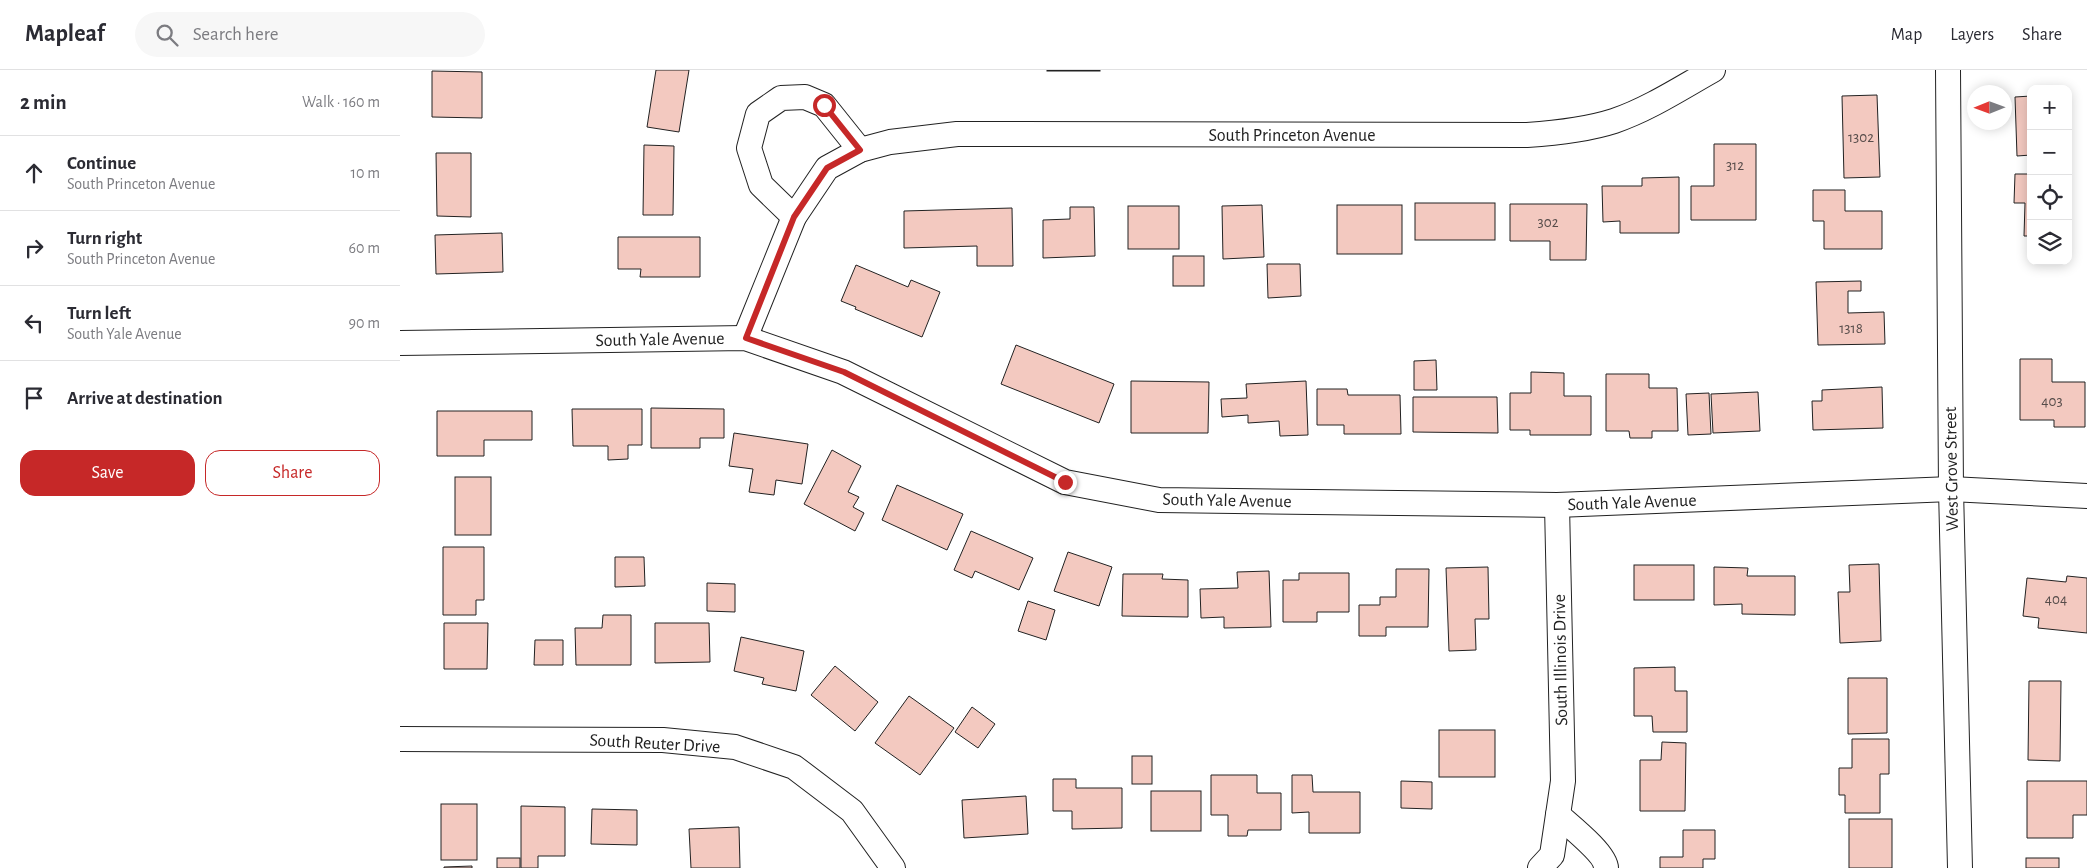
<!DOCTYPE html>
<html lang="en">
<head>
<meta charset="utf-8">
<style>
	:root { --surface:#fff; --page:#f7f7f7; --text:#2b2b33; --muted:#7c7c81; --line:#e1e1e2; --accent:#c62828 }
	body { margin:0; font-family:"Alegreya Sans",sans-serif; background:var(--page); color:var(--text) }
	.controls { position:absolute; right:15px; top:15px; display:grid; overflow:hidden; border-radius:10px; box-shadow:0 2px 12px #0003 }
	.controls button { width:45px; height:45px; display:grid; place-items:center; padding:0; border:0; border-bottom:1px solid var(--line); background:var(--surface); color:var(--text); font:25px sans-serif }
	.compass { position:absolute; left:1567px; top:15px; width:45px; height:45px; border-radius:50%; background:var(--surface); box-shadow:0 2px 12px #0003; rotate:269deg }
	.stop { position:absolute; width:15px; height:15px; margin:-11px; border:4px solid #c62828; border-radius:50%; background:#fff }
	.stop.end { background:#c62828; border-color:#fff; box-shadow:0 1px 5px #0008 }
	.list { margin:0; padding:0; list-style:none }
	h2 { display:flex; justify-content:space-between; align-items:center; height:65px; margin:0; padding:0 20px; font-size:21px }
	h2 small { font-size:16px; font-weight:400; color:var(--muted) }
	.list li { display:grid; grid-template-columns:32px 1fr auto; gap:15px; align-items:center; box-sizing:border-box; height:75px; padding:0 20px; border-top:1px solid var(--line) }
	.list b { display:block; font-size:19px; white-space:nowrap }
	.list p { margin:0; font-size:16px; white-space:nowrap; color:var(--muted) }
	.list em { font-size:16px; font-style:normal; color:var(--muted) }
	.actions { display:flex; gap:10px; padding:15px 20px }
	.actions a { flex:1; padding:11px 0; border:1px solid var(--accent); border-radius:15px; text-align:center; font-size:18px; color:var(--accent) }
	.actions .main { background:var(--accent); color:#fff }
	.icon { flex:none; width:28px; height:28px; fill:none; stroke:currentColor; stroke-width:2; stroke-linecap:round; stroke-linejoin:round }
	.map { position:relative; flex:none; width:1687px; height:798px; overflow:hidden }
	header { display:flex; align-items:center; gap:30px; box-sizing:border-box; height:70px; padding:0 25px; background:var(--surface); border-bottom:1px solid var(--line) }
	header strong { font-size:24px }
	nav { display:flex; gap:28px; margin-inline-start:auto; font-size:18px }
	.search { width:350px; height:45px; background:var(--page); display:flex; align-items:center; gap:12px; box-sizing:border-box; padding:0 18px; border-radius:28px; color:var(--muted); font-size:19px }
	main { display:flex }
	aside { flex:1; background:var(--surface) }
	.map>svg:first-child { display:block }
	.building { fill:#f3c9c0; stroke:#222 }
	.lines { fill:none; stroke-linecap:round; stroke-linejoin:round }
	.street-casing { stroke:#222; stroke-width:26 }
	.street { stroke:#fff; stroke-width:24 }
	.route { stroke:#c62828; stroke-width:6 }
	.labels { text-anchor:middle; stroke-width:4; stroke-linejoin:round; paint-order:stroke }
	.number-label { font-size:15px; fill:#564c4a }
	.street-label { font-size:18px; fill:#222; stroke:#fff }
</style>
</head>
<body>
<header>
<strong>Mapleaf</strong>
<div class="search"><svg class="icon" aria-label="search" viewBox="0 0 24 24"><circle cx="10" cy="10" r="6"/><path d="M15 15l6 6"/></svg>Search here</div>
<nav><a>Map</a><a>Layers</a><a>Share</a></nav>
</header>
<main>
<aside>
<h2>2 min<small>Walk · 160 m</small></h2>
<ul class="list">
<li><svg class="icon" aria-label="ahead" viewBox="0 0 24 24"><path d="M12 20V5M6 11l6-6 6 6"/></svg><div><b>Continue</b><p>South Princeton Avenue</p></div><em>10 m</em></li>
<li><svg class="icon" aria-label="right" viewBox="0 0 24 24"><path d="M7 20v-9h11M14 6l5 5-5 5"/></svg><div><b>Turn right</b><p>South Princeton Avenue</p></div><em>60 m</em></li>
<li><svg class="icon" aria-label="left" viewBox="0 0 24 24"><path d="M17 20v-9H6M10 6l-5 5 5 5"/></svg><div><b>Turn left</b><p>South Yale Avenue</p></div><em>90 m</em></li>
<li><svg class="icon" aria-label="arrive" viewBox="0 0 24 24"><path d="M6 21V4h12l-3 4 3 4H6"/></svg><div><b>Arrive at destination</b></div></li>
</ul>
<div class="actions"><a class="main">Save</a><a>Share</a></div>
</aside>
<div class="map">
<svg width="1687" height="798" viewBox="0 0 1687 798">
	<rect width="100%" height="100%" fill="#fff"/>
	<g class="building">
		<path d="M 256,0 L 289,0 L 279,62 L 247,57 Z"/>
		<rect x="647" y="0" width="53" height="1"/>
		<path d="M 32,1 L 82,2 L 82,48 L 32,47 Z"/>
		<path d="M 1477,25 L 1480,107 L 1444,108 L 1442,26 Z"/>
		<path d="M 1631,26 L 1631,85 L 1617,86 L 1615,27 Z"/>
		<path d="M 1314,74 L 1356,74 L 1356,150 L 1291,150 L 1291,116 L 1314,116 Z"/>
		<path d="M 244,75 L 274,76 L 273,145 L 243,145 Z"/>
		<path d="M 36,83 L 71,83 L 71,147 L 37,146 Z"/>
		<path d="M 1615,104 L 1631,104 L 1631,166 L 1624,166 L 1625,133 L 1614,133 Z"/>
		<path d="M 1279,107 L 1279,163 L 1220,163 L 1220,151 L 1203,152 L 1202,116 L 1242,116 L 1242,108 Z"/>
		<path d="M 1413,120 L 1445,120 L 1445,141 L 1482,141 L 1482,179 L 1424,179 L 1424,151 L 1413,151 Z"/>
		<rect x="1015" y="133" width="80" height="37"/>
		<path d="M 1110,134 L 1187,134 L 1186,190 L 1150,190 L 1150,171 L 1110,171 Z"/>
		<path d="M 862,135 L 864,187 L 823,189 L 822,136 Z"/>
		<rect x="937" y="135" width="65" height="49"/>
		<rect x="728" y="136" width="51" height="43"/>
		<path d="M 670,137 L 694,137 L 695,186 L 643,188 L 643,150 L 670,149 Z"/>
		<path d="M 612,138 L 613,196 L 577,196 L 577,176 L 504,178 L 504,141 Z"/>
		<path d="M 102,163 L 103,202 L 36,204 L 35,165 Z"/>
		<path d="M 218,167 L 300,167 L 300,207 L 240,207 L 241,199 L 218,199 Z"/>
		<rect x="773" y="186" width="31" height="30"/>
		<path d="M 867,194 L 900,194 L 901,226 L 868,228 Z"/>
		<path d="M 456,195 L 508,217 L 511,210 L 540,222 L 522,267 L 455,239 L 456,237 L 441,231 Z"/>
		<path d="M 1461,211 L 1461,221 L 1448,221 L 1448,243 L 1484,242 L 1485,274 L 1418,275 L 1416,212 Z"/>
		<path d="M 616,275 L 714,314 L 699,353 L 601,314 Z"/>
		<path d="M 1620,289 L 1652,289 L 1652,312 L 1685,312 L 1685,357 L 1654,357 L 1654,350 L 1620,350 Z"/>
		<path d="M 1036,290 L 1037,320 L 1014,320 L 1014,291 Z"/>
		<path d="M 1131,302 L 1164,303 L 1164,326 L 1191,326 L 1191,365 L 1130,365 L 1130,360 L 1110,360 L 1110,323 L 1131,323 Z"/>
		<path d="M 1206,304 L 1249,304 L 1249,318 L 1277,318 L 1278,361 L 1252,361 L 1252,368 L 1230,368 L 1229,361 L 1206,361 Z"/>
		<path d="M 731,311 L 809,312 L 808,363 L 731,363 Z"/>
		<path d="M 906,311 L 908,365 L 880,366 L 879,351 L 848,353 L 848,345 L 822,347 L 821,329 L 847,328 L 846,314 Z"/>
		<path d="M 1482,317 L 1483,358 L 1413,360 L 1412,331 L 1422,331 L 1422,320 Z"/>
		<path d="M 917,319 L 947,319 L 948,325 L 1000,325 L 1001,364 L 944,364 L 944,355 L 917,355 Z"/>
		<path d="M 1358,322 L 1360,361 L 1313,363 L 1311,324 Z"/>
		<path d="M 1309,323 L 1311,364 L 1288,365 L 1286,324 Z"/>
		<path d="M 1013,327 L 1097,327 L 1098,363 L 1013,362 Z"/>
		<path d="M 251,338 L 324,339 L 324,368 L 300,368 L 300,378 L 251,378 Z"/>
		<path d="M 172,339 L 242,339 L 242,375 L 228,375 L 228,389 L 208,390 L 208,376 L 173,376 Z"/>
		<path d="M 37,341 L 132,341 L 132,370 L 84,370 L 84,386 L 37,386 Z"/>
		<path d="M 334,363 L 408,374 L 402,414 L 376,410 L 374,425 L 349,422 L 353,399 L 329,396 Z"/>
		<path d="M 432,380 L 461,396 L 448,422 L 459,427 L 453,437 L 464,443 L 455,461 L 404,434 Z"/>
		<rect x="55" y="407" width="36" height="58"/>
		<path d="M 497,415 L 563,444 L 547,480 L 482,450 Z"/>
		<path d="M 571,461 L 633,488 L 619,520 L 575,501 L 572,508 L 554,500 Z"/>
		<path d="M 43,477 L 84,477 L 84,530 L 76,530 L 76,545 L 43,545 Z"/>
		<path d="M 668,482 L 712,497 L 699,536 L 654,521 Z"/>
		<path d="M 215,487 L 244,487 L 245,516 L 215,517 Z"/>
		<path d="M 1479,494 L 1481,571 L 1440,573 L 1438,522 L 1450,522 L 1449,495 Z"/>
		<rect x="1234" y="495" width="60" height="35"/>
		<path d="M 1088,497 L 1089,549 L 1075,549 L 1076,580 L 1049,581 L 1046,498 Z"/>
		<path d="M 1314,497 L 1348,498 L 1347,506 L 1395,506 L 1395,545 L 1342,544 L 1342,534 L 1314,535 Z"/>
		<path d="M 996,499 L 1029,499 L 1028,557 L 986,557 L 986,566 L 959,566 L 959,535 L 980,535 L 980,527 L 996,527 Z"/>
		<path d="M 869,501 L 871,557 L 824,558 L 824,547 L 801,548 L 800,519 L 838,518 L 837,502 Z"/>
		<path d="M 899,503 L 949,503 L 949,542 L 917,542 L 917,552 L 883,552 L 883,510 L 899,510 Z"/>
		<path d="M 723,504 L 763,504 L 762,509 L 788,510 L 788,547 L 722,546 Z"/>
		<path d="M 1667,506 L 1687,508 L 1687,563 L 1638,558 L 1639,548 L 1623,546 L 1627,508 L 1666,512 Z"/>
		<path d="M 307,513 L 335,514 L 335,542 L 307,541 Z"/>
		<path d="M 628,531 L 655,540 L 646,570 L 618,561 Z"/>
		<path d="M 203,545 L 231,545 L 231,595 L 176,595 L 175,558 L 202,558 Z"/>
		<path d="M 44,553 L 88,553 L 87,599 L 44,599 Z"/>
		<path d="M 255,553 L 309,553 L 310,592 L 255,593 Z"/>
		<path d="M 341,567 L 404,581 L 396,621 L 362,614 L 364,608 L 334,601 Z"/>
		<path d="M 135,570 L 163,570 L 163,595 L 134,595 Z"/>
		<path d="M 435,596 L 478,632 L 455,661 L 411,625 Z"/>
		<path d="M 1275,597 L 1275,621 L 1287,621 L 1287,662 L 1253,662 L 1252,646 L 1234,646 L 1234,598 Z"/>
		<path d="M 1448,608 L 1487,608 L 1487,663 L 1448,664 Z"/>
		<path d="M 1629,611 L 1661,611 L 1660,691 L 1628,690 Z"/>
		<path d="M 509,626 L 554,658 L 520,705 L 475,673 Z"/>
		<path d="M 572,637 L 595,654 L 578,678 L 555,662 Z"/>
		<rect x="1039" y="660" width="56" height="47"/>
		<path d="M 1452,669 L 1489,669 L 1489,704 L 1480,704 L 1480,743 L 1445,743 L 1445,725 L 1439,725 L 1439,698 L 1452,698 Z"/>
		<path d="M 1262,672 L 1286,673 L 1285,741 L 1240,741 L 1240,690 L 1261,690 Z"/>
		<rect x="732" y="686" width="20" height="28"/>
		<path d="M 811,705 L 857,705 L 857,723 L 881,723 L 881,760 L 848,760 L 847,766 L 828,766 L 828,745 L 811,745 Z"/>
		<path d="M 892,705 L 912,705 L 913,722 L 960,722 L 960,763 L 909,763 L 909,742 L 892,743 Z"/>
		<path d="M 653,709 L 676,709 L 676,718 L 722,718 L 722,758 L 672,759 L 672,741 L 653,741 Z"/>
		<path d="M 1001,711 L 1032,712 L 1032,739 L 1001,738 Z"/>
		<path d="M 1627,711 L 1687,711 L 1687,745 L 1673,745 L 1673,768 L 1627,768 Z"/>
		<rect x="751" y="721" width="50" height="40"/>
		<path d="M 626,726 L 628,764 L 564,768 L 562,730 Z"/>
		<rect x="41" y="734" width="36" height="56"/>
		<path d="M 121,736 L 165,737 L 165,786 L 138,786 L 138,798 L 121,798 Z"/>
		<path d="M 192,739 L 237,740 L 237,775 L 191,774 Z"/>
		<rect x="1449" y="749" width="43" height="49"/>
		<path d="M 339,757 L 340,798 L 291,798 L 289,759 Z"/>
		<path d="M 1283,760 L 1315,760 L 1315,789 L 1303,789 L 1303,798 L 1260,798 L 1260,787 L 1283,787 Z"/>
		<rect x="97" y="788" width="23" height="10"/>
		<rect x="1626" y="788" width="33" height="10"/>
		<path d="M 72,796 L 72,798 L 44,798 L 44,797 Z"/>
	</g>
	<g class="lines">
		<defs>
			<g id="street">
				<path d="M 1548,0 L 1551,419 L 1560,798"/>
				<path d="M 394,147 L 361,115 L 349,78 L 358,44 L 381,28 L 405,27 L 424,35 L 460,80"/>
				<path d="M 345,268 L 394,147 L 427,98 L 460,80 L 490,72 L 557,64 L 1127,65 C 1157,63 1186,60 1214,51 C 1249,39 1281,18 1313,0"/>
				<path d="M 0,273 L 345,268 L 443,302 L 665,412 L 759,430 L 1157,435 L 1551,419 L 1687,426"/>
				<path d="M 0,669 L 263,670 L 335,677 L 394,697 L 452,741 L 493,798"/>
				<path d="M 1158,745 C 1169,755 1206,784 1206,798"/>
				<path d="M 1140,798 L 1152,785 L 1163,711 L 1157,435"/>
			</g>
		</defs>
		<use href="#street" class="street-casing"/>
		<use href="#street" class="street"/>
	</g>
	<g class="lines">
		<path class="route" d="M 424,35 L 460,80 L 427,98 L 394,147 L 346,268 L 444,302 L 665,412"/>
	</g>
	<g class="labels">
		<g class="number-label">
			<text x="1461" y="72">1302</text>
			<text x="1335" y="100">312</text>
			<text x="1148" y="157">302</text>
			<text x="1451" y="263">1318</text>
			<text x="1652" y="336">403</text>
			<text x="1656" y="534">404</text>
		</g>
		<g class="street-label">
			<text x="892" y="71">South Princeton Avenue</text>
			<text transform="translate(260 269) rotate(-1)" y="6">South Yale Avenue</text>
			<text transform="translate(1551 399) rotate(-91)" y="6">West Grove Street</text>
			<text transform="translate(827 430) rotate(1)" y="6">South Yale Avenue</text>
			<text transform="translate(1232 432) rotate(-2)" y="6">South Yale Avenue</text>
			<text transform="translate(1160 590) rotate(-91)" y="6">South Illinois Drive</text>
			<text transform="translate(255 673) rotate(3)" y="6">South Reuter Drive</text>
		</g>
	</g>
</svg>
<div class="controls">
<button>+</button>
<button>−</button>
<button><svg class="icon" aria-label="locate" viewBox="0 0 24 24"><circle cx="12" cy="12" r="6"/><path d="M12 2v4M12 18v4M2 12h4M18 12h4"/></svg></button>
<button><svg class="icon" aria-label="layers" viewBox="0 0 24 24"><path d="M12 4l9 5-9 5-9-5zM3 14l9 5 9-5"/></svg></button>
</div>
<svg class="compass" viewBox="-18 -18 36 36"><path d="M0-13l5 13h-10z" fill="#e53935"/><path d="M0 13l5-13h-10z" fill="#7c7c81"/></svg>
<div class="stop" style="left:424px;top:35px"></div>
<div class="stop end" style="left:665px;top:412px"></div>
</div>
</main>
</body>
</html>
